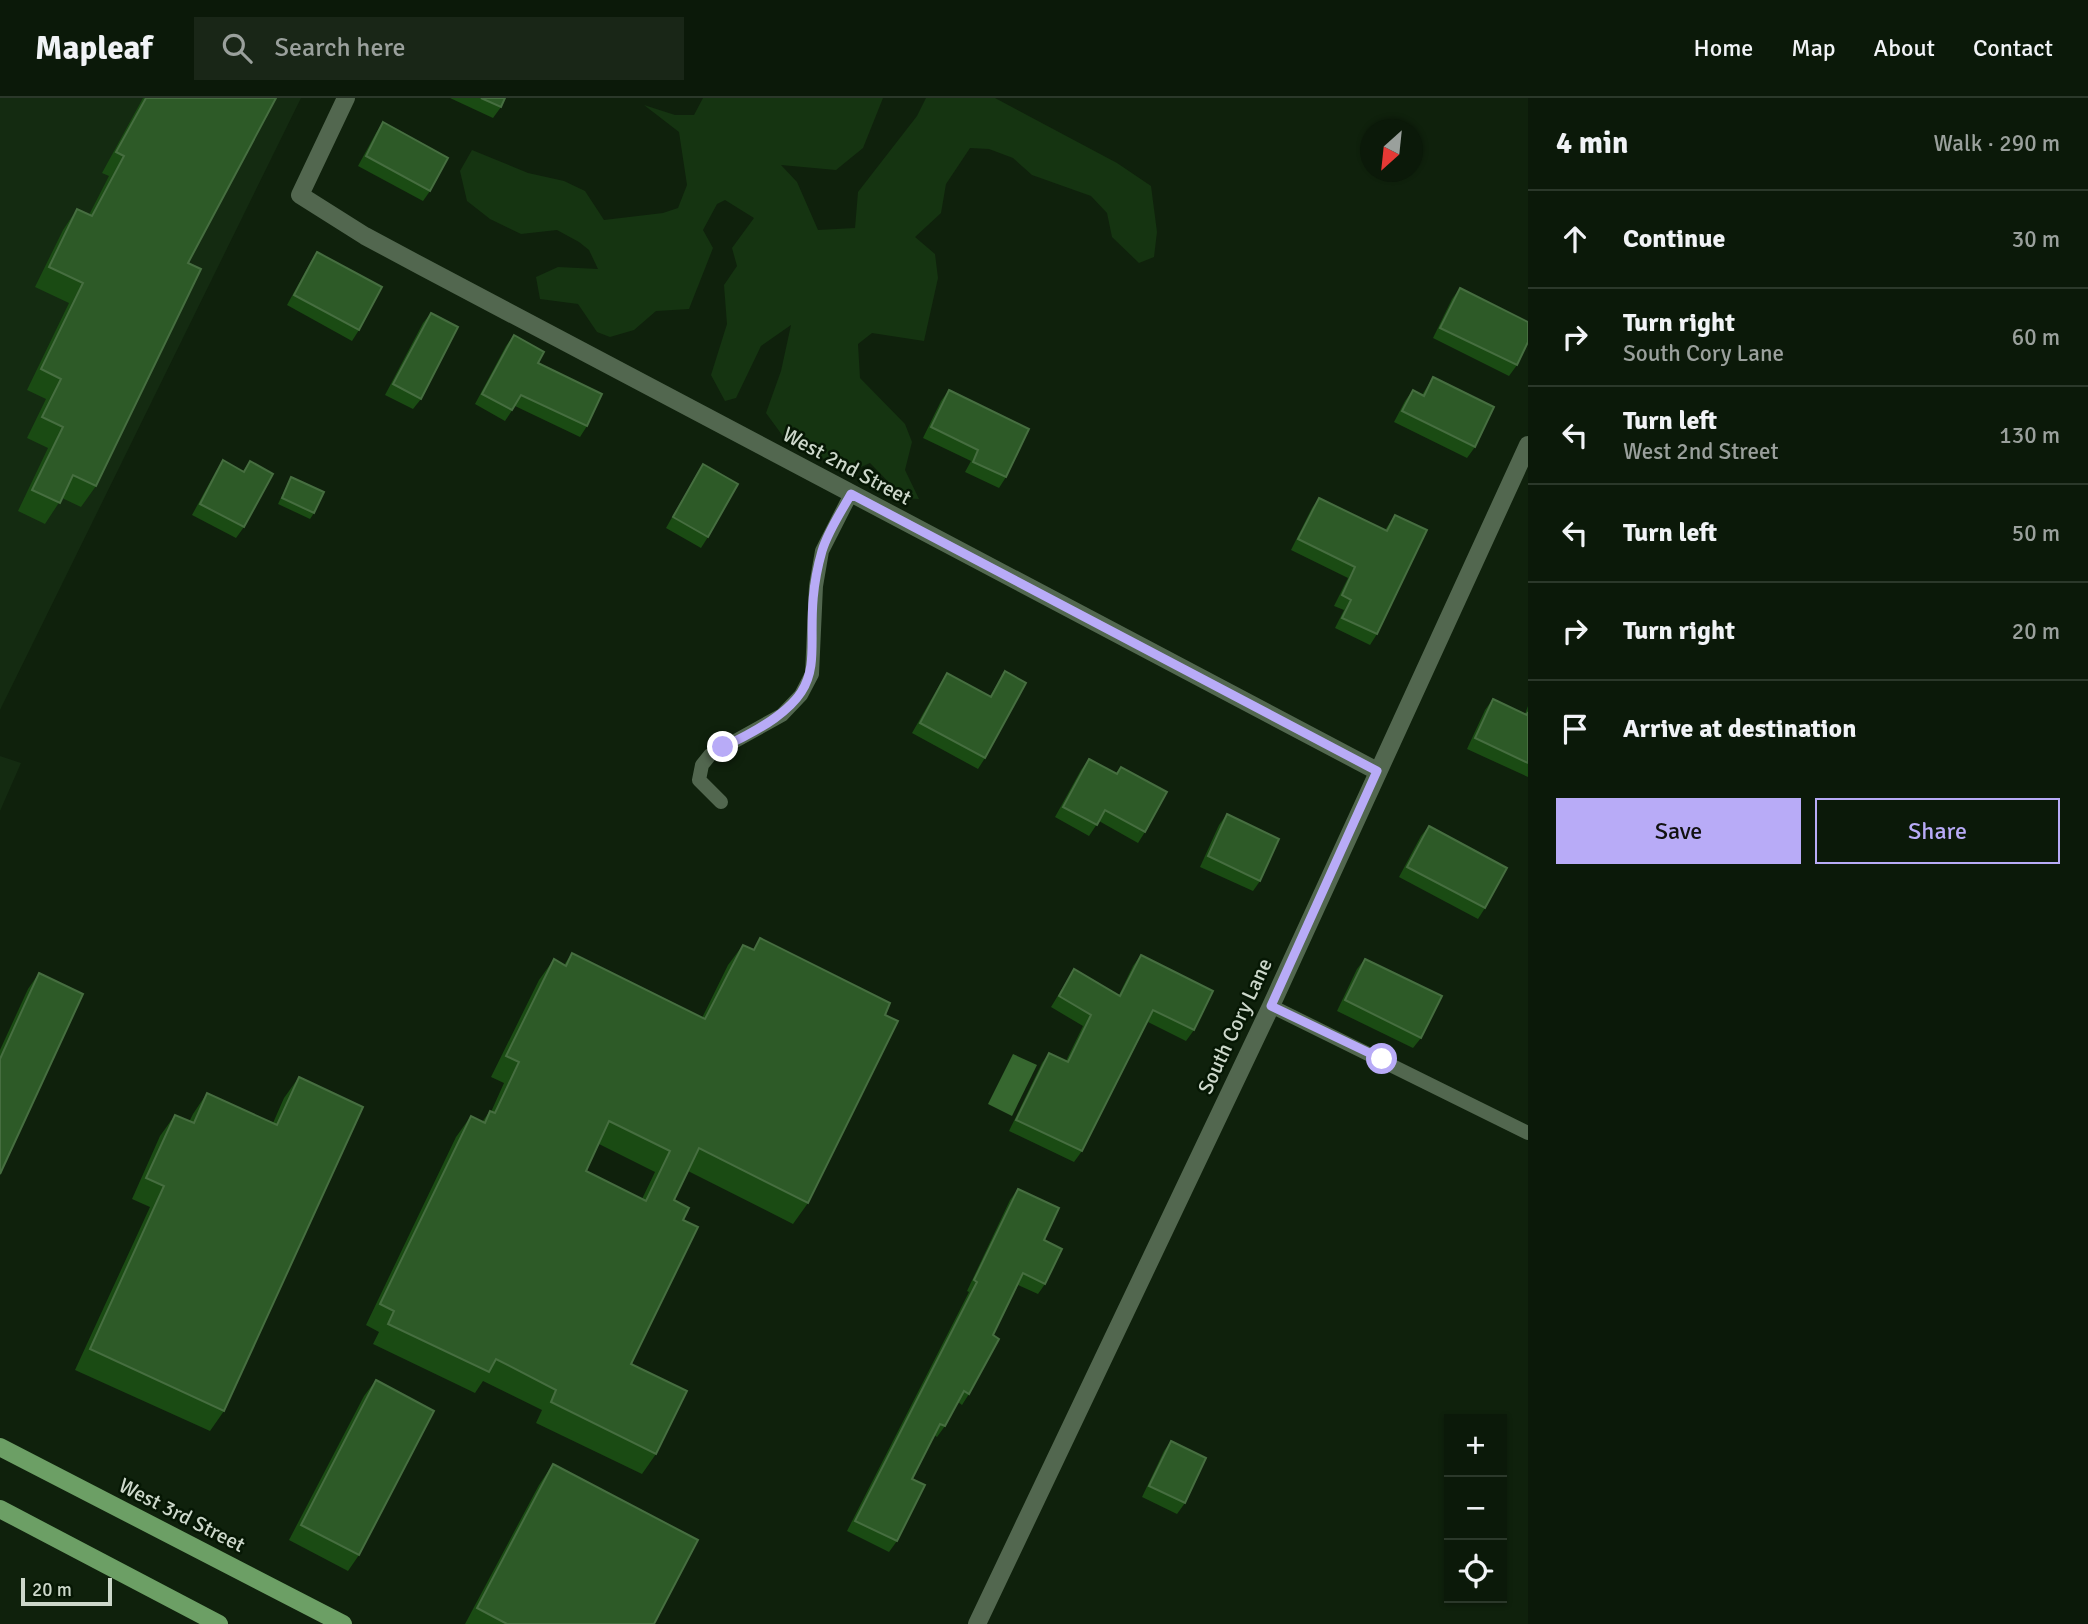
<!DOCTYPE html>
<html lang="en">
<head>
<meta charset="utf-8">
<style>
	:root { --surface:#0b1909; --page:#192617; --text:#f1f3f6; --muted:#9aa09c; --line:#2b382a; --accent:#b8abf7 }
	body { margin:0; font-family:Signika,sans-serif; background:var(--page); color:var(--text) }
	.controls { position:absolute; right:21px; bottom:21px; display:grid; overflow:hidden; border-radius:0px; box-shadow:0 2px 5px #0004 }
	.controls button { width:63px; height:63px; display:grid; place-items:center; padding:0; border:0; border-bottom:2px solid var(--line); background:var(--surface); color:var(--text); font:35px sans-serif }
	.compass { position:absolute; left:1360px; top:21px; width:63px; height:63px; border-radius:50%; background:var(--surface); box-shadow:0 2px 5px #0004; rotate:207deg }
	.scale { position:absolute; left:21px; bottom:18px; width:91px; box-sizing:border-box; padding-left:7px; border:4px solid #cdd8cb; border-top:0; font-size:19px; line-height:24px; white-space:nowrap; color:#cdd8cb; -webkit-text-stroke:5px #061704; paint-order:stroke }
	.stop { position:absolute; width:21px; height:21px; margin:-16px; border:5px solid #b8abf7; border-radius:50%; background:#fff }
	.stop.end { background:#b8abf7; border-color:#fff; box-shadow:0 2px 7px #0008 }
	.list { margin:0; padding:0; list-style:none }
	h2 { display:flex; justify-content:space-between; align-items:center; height:91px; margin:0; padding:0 28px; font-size:30px }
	h2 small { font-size:23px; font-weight:400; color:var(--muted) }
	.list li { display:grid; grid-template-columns:46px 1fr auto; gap:21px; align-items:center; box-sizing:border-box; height:98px; padding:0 28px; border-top:2px solid var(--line) }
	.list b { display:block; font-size:26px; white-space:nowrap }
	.list p { margin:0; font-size:23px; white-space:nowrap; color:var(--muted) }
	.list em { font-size:23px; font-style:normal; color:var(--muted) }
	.actions { display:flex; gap:14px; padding:21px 28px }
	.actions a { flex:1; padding:16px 0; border:2px solid var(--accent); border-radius:0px; text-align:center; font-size:24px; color:var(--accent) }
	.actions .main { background:var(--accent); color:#111 }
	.icon { flex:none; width:38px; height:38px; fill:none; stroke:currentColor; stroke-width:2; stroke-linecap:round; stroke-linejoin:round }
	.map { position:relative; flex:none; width:1528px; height:1526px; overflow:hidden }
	header { display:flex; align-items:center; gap:42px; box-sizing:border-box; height:98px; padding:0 35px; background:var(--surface); border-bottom:2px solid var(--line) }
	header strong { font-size:33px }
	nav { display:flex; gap:38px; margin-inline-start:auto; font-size:24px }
	.search { width:490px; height:63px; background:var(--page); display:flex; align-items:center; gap:18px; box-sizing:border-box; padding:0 24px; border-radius:0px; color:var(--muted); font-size:26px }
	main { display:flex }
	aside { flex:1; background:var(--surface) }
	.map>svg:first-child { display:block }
	.built { fill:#142b11 }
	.green { fill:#153411 }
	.water { fill:#36672f }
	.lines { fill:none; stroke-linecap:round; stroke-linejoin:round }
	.service { stroke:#52674f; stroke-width:14 }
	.minor { stroke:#52674f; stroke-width:18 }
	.primary { stroke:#6c9f65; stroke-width:18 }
	.wall { fill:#1a4b13; fill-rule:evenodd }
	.building { fill:#2d5a27; stroke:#466e40; stroke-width:2; fill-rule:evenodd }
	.route { stroke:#b8abf7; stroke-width:9 }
	.labels { text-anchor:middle; stroke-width:5; stroke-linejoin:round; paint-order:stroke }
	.street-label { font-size:21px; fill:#cdd8cb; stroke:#061704 }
</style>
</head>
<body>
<header>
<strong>Mapleaf</strong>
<div class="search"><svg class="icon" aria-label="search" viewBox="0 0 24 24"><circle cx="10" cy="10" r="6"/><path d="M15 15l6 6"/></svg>Search here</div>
<nav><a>Home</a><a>Map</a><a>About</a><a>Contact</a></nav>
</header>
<main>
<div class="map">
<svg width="1528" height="1526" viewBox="0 0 1528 1526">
	<rect width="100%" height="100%" fill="#0f210c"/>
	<g class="built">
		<path d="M 0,0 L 301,0 L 0,612 Z"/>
		<path d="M 0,658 L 21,665 L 0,713 Z"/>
	</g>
	<path class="green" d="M 703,0 L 883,0 L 863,50 L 836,72 L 781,67 L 797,84 L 818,132 L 855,130 L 858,94 L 917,18 L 926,0 L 995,0 L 1117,65 L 1151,88 L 1157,134 L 1154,159 L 1139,165 L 1112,139 L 1107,115 L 1091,98 L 1032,77 L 1013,60 L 989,51 L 970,50 L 946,86 L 941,115 L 915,139 L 935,156 L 938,180 L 924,243 L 872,235 L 858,246 L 860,280 L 905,326 L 912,344 L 905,372 L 919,401 L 904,400 L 870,365 L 850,374 L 785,341 L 766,315 L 781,273 L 791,227 L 761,248 L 736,300 L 725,303 L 711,277 L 727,226 L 724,187 L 737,168 L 732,150 L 754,120 L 725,102 L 717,106 L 703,132 L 713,150 L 689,211 L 656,213 L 634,232 L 610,239 L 597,234 L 578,206 L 540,201 L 536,179 L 558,169 L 598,171 L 589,152 L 579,144 L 557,132 L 521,136 L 490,121 L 467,103 L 460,73 L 472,52 L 528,75 L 564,83 L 585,93 L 604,122 L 663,115 L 678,110 L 687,87 L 679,34 L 644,7 L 675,17 L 694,17 Z"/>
	<path class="water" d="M 1013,956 L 1037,967 L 1012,1018 L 988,1006 Z"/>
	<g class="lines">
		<g class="service">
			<path d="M 721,704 L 699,682 L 702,667 L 710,657 L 782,617 L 801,597 L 812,576 L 816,488 L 822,453 L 851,396"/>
			<path d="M 1271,908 L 1528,1035"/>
		</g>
		<g class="minor">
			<path d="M 346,0 L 300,97 L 365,138 L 423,169 L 1377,673"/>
			<path d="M 977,1526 L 1271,908 L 1528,347"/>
		</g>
		<g class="primary">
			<path d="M 0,1349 L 343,1526"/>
			<path d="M 0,1411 L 219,1526"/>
		</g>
	</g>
	<g class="wall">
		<path d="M 143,0 L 276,0 L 188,165 L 96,388 L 81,409 L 62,400 L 45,426 L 18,413 L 48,350 L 27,340 L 46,301 L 27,292 L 69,205 L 35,189 L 63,132 L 77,111 L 89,117 L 109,78 L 102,75 Z"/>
		<path d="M 450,0 L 505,0 L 501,9 L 493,20 Z"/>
		<path d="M 383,24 L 430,93 L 423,103 L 358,68 L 376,35 Z"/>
		<path d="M 317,154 L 359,232 L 352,243 L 287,207 L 310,165 Z"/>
		<path d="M 1460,190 L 1517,267 L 1509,278 L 1433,240 L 1452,201 Z"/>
		<path d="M 431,215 L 421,301 L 413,311 L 385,297 L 423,225 Z"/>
		<path d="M 514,237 L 538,265 L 587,328 L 580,339 L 515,308 L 505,323 L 475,306 L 506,248 Z"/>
		<path d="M 1433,279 L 1475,349 L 1467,360 L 1394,324 L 1405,303 L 1413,292 L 1422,297 Z"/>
		<path d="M 949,292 L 1006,379 L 999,390 L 965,374 L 971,363 L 923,340 L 941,303 Z"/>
		<path d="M 223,362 L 243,373 L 250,363 L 244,429 L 236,440 L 192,417 L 216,373 Z"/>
		<path d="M 703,366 L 708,439 L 701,450 L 666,430 L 696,377 Z"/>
		<path d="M 291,379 L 314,415 L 310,421 L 278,406 L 288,385 Z"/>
		<path d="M 1319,400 L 1385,432 L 1395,417 L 1377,536 L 1370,547 L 1335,530 L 1344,512 L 1334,508 L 1348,480 L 1291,452 L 1312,410 Z"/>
		<path d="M 1005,573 L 985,660 L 978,671 L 912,635 L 940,586 L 947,575 L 990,598 Z"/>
		<path d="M 1493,601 L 1525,616 L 1528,608 L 1528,679 L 1467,651 L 1485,612 Z"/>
		<path d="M 1089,661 L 1116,675 L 1121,669 L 1145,734 L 1138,745 L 1099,723 L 1089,738 L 1055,719 L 1081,672 Z"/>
		<path d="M 1227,716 L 1260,783 L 1253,793 L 1200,769 L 1219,727 Z"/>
		<path d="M 1429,728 L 1485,810 L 1478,821 L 1399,779 L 1421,738 Z"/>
		<path d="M 760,840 L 885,917 L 808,1105 L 793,1126 L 688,1073 L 674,1102 L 683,1122 L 631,1266 L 656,1356 L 642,1376 L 536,1325 L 542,1312 L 483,1283 L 475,1295 L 373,1246 L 379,1234 L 366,1227 L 456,1039 L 471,1018 L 482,1024 L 490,1013 L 491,1014 L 504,985 L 491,979 L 539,882 L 554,861 L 564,867 L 572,855 L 702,920 L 728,867 L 743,847 L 753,852 ZM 599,1046 L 655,1074 L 642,1101 L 586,1073 Z"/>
		<path d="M 1141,857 L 1194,932 L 1186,943 L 1148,924 L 1082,1053 L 1074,1064 L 1009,1033 L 1042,965 L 1049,955 L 1066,963 L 1083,928 L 1051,909 L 1074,871 L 1119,897 L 1133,868 Z"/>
		<path d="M 1365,861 L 1421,940 L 1413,950 L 1337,913 L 1357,871 Z"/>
		<path d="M 39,875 L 0,1076 L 0,952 L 28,891 Z"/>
		<path d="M 299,979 L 224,1313 L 210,1333 L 75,1272 L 150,1109 L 132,1101 L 160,1038 L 175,1017 L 189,1024 L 193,1016 L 207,995 L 273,1025 L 284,1000 Z"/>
		<path d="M 1018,1091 L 1044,1142 L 1045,1186 L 1038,1196 L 1018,1187 L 993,1237 L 969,1296 L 962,1307 L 958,1304 L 945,1328 L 937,1339 L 934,1337 L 912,1381 L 897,1443 L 889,1454 L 847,1433 L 969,1194 L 967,1193 L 1010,1102 Z"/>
		<path d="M 376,1282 L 359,1457 L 348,1473 L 289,1442 L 364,1298 Z"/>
		<path d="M 1171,1343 L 1185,1405 L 1177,1416 L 1142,1399 L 1164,1353 Z"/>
		<path d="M 553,1366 L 654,1526 L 465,1526 L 539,1387 Z"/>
	</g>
	<g class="building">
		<path d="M 146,0 L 276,0 L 188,165 L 201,171 L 96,388 L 73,377 L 60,405 L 32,392 L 63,329 L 42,319 L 61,281 L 41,271 L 83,185 L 49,169 L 77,111 L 92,118 L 124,58 L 116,54 Z"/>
		<path d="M 481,0 L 505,0 L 501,9 Z"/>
		<path d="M 383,24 L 448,60 L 430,93 L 366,58 Z"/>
		<path d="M 317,154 L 382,189 L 359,232 L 294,197 Z"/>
		<path d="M 1460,190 L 1528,224 L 1528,244 L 1517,267 L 1440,230 Z"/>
		<path d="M 431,215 L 458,229 L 421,301 L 393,286 Z"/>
		<path d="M 514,237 L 544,254 L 538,265 L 602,296 L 587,328 L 521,297 L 512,312 L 482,296 Z"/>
		<path d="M 1433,279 L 1494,309 L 1475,349 L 1402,313 L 1413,292 L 1424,298 Z"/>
		<path d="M 949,292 L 1029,331 L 1006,379 L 973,364 L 978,352 L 931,329 Z"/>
		<path d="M 223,362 L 244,374 L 250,363 L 273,376 L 244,429 L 200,406 Z"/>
		<path d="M 703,366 L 738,386 L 708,439 L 673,419 Z"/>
		<path d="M 291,379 L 324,394 L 314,415 L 282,400 Z"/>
		<path d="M 1319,400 L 1387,433 L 1395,417 L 1427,432 L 1377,536 L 1342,520 L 1351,502 L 1342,497 L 1355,469 L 1298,441 Z"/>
		<path d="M 1005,573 L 1026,585 L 985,660 L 920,625 L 947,575 L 991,599 Z"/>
		<path d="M 1493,601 L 1527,617 L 1528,614 L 1528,665 L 1475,640 Z"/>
		<path d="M 1089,661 L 1117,676 L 1121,669 L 1167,694 L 1145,734 L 1105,712 L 1097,727 L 1063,709 Z"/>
		<path d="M 1227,716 L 1279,741 L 1260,783 L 1208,758 Z"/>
		<path d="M 1429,728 L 1507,770 L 1485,810 L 1407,769 Z"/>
		<path d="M 760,840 L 890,905 L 885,917 L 898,923 L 808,1105 L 699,1050 L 674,1102 L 689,1110 L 683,1122 L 698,1129 L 631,1266 L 687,1293 L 656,1356 L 551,1304 L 556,1292 L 496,1261 L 489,1274 L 388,1226 L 394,1213 L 380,1206 L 471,1018 L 485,1025 L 490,1013 L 495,1015 L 519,964 L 506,958 L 554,861 L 566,868 L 572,855 L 705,921 L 743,847 L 754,852 ZM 609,1023 L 670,1053 L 646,1103 L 586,1073 Z"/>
		<path d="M 1141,857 L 1213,893 L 1194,932 L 1153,912 L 1082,1053 L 1016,1022 L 1049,955 L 1068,964 L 1091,917 L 1059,898 L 1074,871 L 1120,898 Z"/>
		<path d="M 1365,861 L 1442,898 L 1421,940 L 1345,902 Z"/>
		<path d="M 39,875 L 83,896 L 0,1076 L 0,961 Z"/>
		<path d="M 299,979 L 363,1009 L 224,1313 L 90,1251 L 164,1088 L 146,1080 L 175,1017 L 194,1025 L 207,995 L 277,1027 Z"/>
		<path d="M 1018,1091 L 1059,1110 L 1044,1142 L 1062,1151 L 1045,1186 L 1023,1175 L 993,1237 L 999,1241 L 969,1296 L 964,1293 L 945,1328 L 940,1326 L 912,1381 L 925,1387 L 897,1443 L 855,1423 L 977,1184 L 974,1182 Z"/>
		<path d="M 376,1282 L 434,1313 L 359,1457 L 301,1427 Z"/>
		<path d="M 1171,1343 L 1206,1360 L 1185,1405 L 1149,1388 Z"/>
		<path d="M 553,1366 L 698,1442 L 654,1526 L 507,1526 L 477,1510 Z"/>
	</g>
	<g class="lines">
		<path class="route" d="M 723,649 C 856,587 791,561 822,453 C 828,433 841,414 851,396 L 1377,673 L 1271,908 L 1382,961"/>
	</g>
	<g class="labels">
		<g class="street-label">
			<text transform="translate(847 368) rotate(28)" y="7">West 2nd Street</text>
			<text transform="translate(1235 928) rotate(-65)" y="7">South Cory Lane</text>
			<text transform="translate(182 1417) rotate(27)" y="7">West 3rd Street</text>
		</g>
	</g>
</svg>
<div class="controls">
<button>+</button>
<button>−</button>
<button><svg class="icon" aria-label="locate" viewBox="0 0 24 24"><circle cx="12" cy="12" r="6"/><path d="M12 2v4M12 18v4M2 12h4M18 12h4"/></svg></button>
</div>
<svg class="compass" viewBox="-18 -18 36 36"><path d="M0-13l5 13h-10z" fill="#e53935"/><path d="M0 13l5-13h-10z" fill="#9aa09c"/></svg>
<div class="scale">20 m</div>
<div class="stop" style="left:1382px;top:961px"></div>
<div class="stop end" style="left:723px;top:649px"></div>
</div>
<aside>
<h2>4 min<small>Walk · 290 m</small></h2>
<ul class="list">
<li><svg class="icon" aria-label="ahead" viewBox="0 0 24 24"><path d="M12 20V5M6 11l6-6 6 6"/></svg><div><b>Continue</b></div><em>30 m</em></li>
<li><svg class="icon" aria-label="right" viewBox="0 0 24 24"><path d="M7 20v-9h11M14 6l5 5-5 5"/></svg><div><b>Turn right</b><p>South Cory Lane</p></div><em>60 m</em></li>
<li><svg class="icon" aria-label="left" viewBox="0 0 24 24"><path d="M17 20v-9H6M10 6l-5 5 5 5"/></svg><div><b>Turn left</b><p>West 2nd Street</p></div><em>130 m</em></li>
<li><svg class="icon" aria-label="left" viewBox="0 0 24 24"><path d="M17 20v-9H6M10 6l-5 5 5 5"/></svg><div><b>Turn left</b></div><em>50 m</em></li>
<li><svg class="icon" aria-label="right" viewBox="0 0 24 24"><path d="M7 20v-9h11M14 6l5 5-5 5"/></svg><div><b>Turn right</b></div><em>20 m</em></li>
<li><svg class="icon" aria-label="arrive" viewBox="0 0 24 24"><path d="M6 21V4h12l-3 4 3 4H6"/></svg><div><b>Arrive at destination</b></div></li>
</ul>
<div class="actions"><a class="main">Save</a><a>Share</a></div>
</aside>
</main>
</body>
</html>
